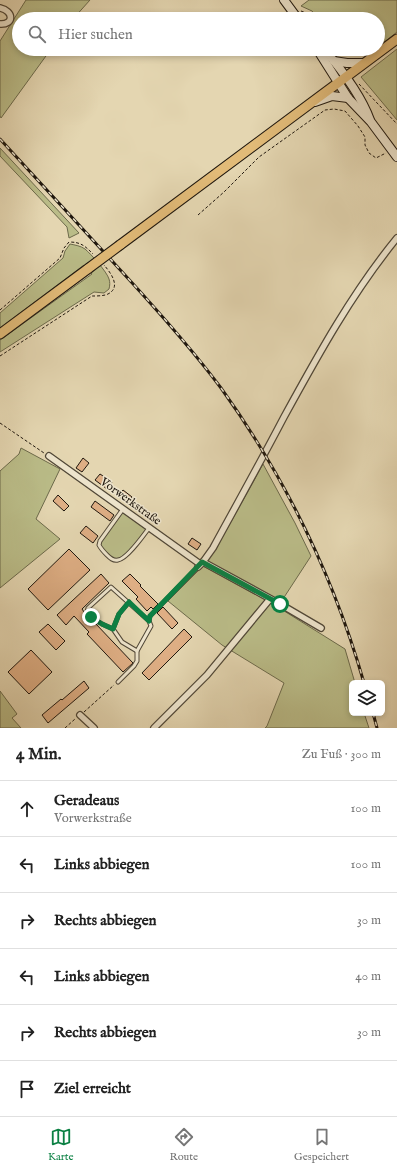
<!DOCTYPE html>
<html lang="de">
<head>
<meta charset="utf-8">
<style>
	:root { --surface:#fff; --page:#f6f6f6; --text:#222; --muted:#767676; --line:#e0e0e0; --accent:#0b8043 }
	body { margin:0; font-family:"IM FELL English",serif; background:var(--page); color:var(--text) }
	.controls { position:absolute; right:12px; bottom:12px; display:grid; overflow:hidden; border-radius:6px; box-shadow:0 2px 6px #0003 }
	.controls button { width:36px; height:36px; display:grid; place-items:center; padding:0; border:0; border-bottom:1px solid var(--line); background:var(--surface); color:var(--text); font:20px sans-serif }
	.stop { position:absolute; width:12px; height:12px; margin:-9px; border:3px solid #0b8043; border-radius:50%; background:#fff }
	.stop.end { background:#0b8043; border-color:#fff; box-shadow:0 1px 4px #0008 }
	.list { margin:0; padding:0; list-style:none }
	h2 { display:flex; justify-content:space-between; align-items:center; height:52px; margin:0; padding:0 16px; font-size:17px }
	h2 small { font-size:13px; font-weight:400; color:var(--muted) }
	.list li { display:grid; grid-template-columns:26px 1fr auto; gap:12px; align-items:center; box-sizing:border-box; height:56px; padding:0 16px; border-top:1px solid var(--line) }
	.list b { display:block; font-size:15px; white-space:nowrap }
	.list p { margin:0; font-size:13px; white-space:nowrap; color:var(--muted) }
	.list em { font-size:13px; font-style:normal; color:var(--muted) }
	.icon { flex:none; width:22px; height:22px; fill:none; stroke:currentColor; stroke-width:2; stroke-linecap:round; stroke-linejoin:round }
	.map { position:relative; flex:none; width:397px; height:728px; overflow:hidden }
	.search { position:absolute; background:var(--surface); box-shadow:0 2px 6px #0003; left:12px; right:12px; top:12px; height:44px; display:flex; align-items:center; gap:10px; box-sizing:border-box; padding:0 14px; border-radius:22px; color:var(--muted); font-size:15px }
	.sheet { height:388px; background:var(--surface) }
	nav { display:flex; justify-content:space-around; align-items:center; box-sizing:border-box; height:56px; border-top:1px solid var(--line); background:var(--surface); font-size:11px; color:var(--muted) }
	nav a { display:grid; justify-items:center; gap:2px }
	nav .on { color:var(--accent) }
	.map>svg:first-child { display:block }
	.green { fill:#babc88; stroke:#6c6a4b }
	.building { fill:#deae84; stroke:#1f170e }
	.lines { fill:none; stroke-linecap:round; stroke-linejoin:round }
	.service-casing { stroke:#504737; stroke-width:5 }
	.minor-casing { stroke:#504737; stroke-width:8 }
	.secondary-casing { stroke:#1f170e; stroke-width:10 }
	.primary-casing { stroke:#1f170e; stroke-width:11 }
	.path { stroke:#1f170e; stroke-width:1; stroke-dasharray:3 2; stroke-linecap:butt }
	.service { stroke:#ede4cc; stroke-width:3 }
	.minor { stroke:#ede4cc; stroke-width:5.5 }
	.secondary { stroke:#ede4cc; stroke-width:8 }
	.primary { stroke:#e2bb78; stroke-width:9 }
	.rail-casing { stroke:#1f170e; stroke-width:3 }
	.rail { stroke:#ede4cc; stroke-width:1.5; stroke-dasharray:4.5; stroke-linecap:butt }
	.primary-bridge-casing { stroke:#1f170e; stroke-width:11; stroke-linecap:butt }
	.primary-bridge { stroke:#e2bb78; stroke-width:9 }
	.route { stroke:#0b8043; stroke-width:5 }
	.labels { text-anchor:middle; stroke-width:3; stroke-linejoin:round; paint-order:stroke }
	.street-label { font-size:12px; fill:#1f170e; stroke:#ede4cc }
</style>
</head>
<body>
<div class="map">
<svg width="397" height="728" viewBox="0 0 397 728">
	<rect width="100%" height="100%" fill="#e4d6b1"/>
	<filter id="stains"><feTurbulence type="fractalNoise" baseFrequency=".005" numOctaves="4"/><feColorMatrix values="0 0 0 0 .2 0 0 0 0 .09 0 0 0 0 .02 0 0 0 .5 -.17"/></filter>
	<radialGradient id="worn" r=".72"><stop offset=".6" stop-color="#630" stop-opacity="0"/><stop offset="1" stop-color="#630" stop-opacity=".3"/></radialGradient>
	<g class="green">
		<path d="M 26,0 L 90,0 L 73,19 L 19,19 L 19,49 L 51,49 L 1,118 L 0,116 L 0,41 Z"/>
		<path d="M 309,0 L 397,0 L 397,32 L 378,47 L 378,19 L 319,19 L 312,11 L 301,6 Z"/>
		<path d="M 397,49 L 397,120 L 361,77 Z"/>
		<path d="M 0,148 L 79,233 L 69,238 L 67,227 L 0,156 Z"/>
		<path d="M 70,244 C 75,245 81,246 85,249 C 91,254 107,272 109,279 C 110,282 110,285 109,289 L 104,293 L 94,292 L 0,352 L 0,340 L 92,274 L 84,265 L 0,328 L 0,313 L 63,258 L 65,251 Z"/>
		<path d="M 21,448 L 60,469 L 36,519 L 60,539 L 0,588 L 0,471 L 19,454 Z"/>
		<path d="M 263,464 L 295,523 L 311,556 L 281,602 L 241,581 L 207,561 L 223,536 Z"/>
		<path d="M 123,509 L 149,528 L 122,559 L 112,559 L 99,545 Z"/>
		<path d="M 203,566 L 273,604 L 345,649 L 355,683 L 352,683 L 352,713 L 364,713 L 369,728 L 265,728 L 267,726 L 284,683 L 222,645 L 168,601 Z"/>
		<path d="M 0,691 L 17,714 L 12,718 L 21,728 L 0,728 Z"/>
	</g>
	<g class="building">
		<path d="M 83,458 L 89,463 L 82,472 L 76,468 Z"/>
		<path d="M 100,474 L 112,482 L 107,489 L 95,480 Z"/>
		<path d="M 123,490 L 132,497 L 128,503 L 118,496 Z"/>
		<path d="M 58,495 L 69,506 L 64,511 L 53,501 Z"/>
		<path d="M 95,501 L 114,515 L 110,521 L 91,507 Z"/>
		<path d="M 86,526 L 98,536 L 93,543 L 80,533 Z"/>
		<path d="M 192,538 L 201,544 L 197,550 L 188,544 Z"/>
		<path d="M 69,549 L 90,570 L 48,610 L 28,589 Z"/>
		<path d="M 101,574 L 109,583 L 82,609 L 89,619 L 95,623 L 133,663 L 123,672 L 87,634 L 89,632 L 74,616 L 66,625 L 57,615 Z"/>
		<path d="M 130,574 L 141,585 L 140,586 L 158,604 L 153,609 L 151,607 L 147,611 L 136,599 L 138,597 L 122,581 Z"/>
		<path d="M 163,607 L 178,623 L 172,629 L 157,613 Z"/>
		<path d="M 48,624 L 65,641 L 56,650 L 39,632 Z"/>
		<path d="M 184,629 L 192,637 L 149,680 L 142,673 Z"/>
		<path d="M 31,650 L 52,672 L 29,694 L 8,672 Z"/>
		<path d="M 84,681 L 89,688 L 48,723 L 42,715 L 61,699 L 62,700 Z"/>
	</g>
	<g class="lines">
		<defs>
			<g id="service">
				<path d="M 123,509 L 100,541 L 99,545 C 101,549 103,551 107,555 C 110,558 113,561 118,560 C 127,559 143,536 149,528"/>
				<path d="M 113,629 L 119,614 L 129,602"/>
				<path d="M 137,651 L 122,642 L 113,629 L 102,624 L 91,617 L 87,612 L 88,608 L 111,587 L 149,621"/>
				<path d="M 118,682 L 134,666 L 137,661 L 137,651 L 151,626 L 149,621 L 150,616 L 198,567"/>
			</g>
			<g id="minor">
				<path d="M 0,8 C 14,11 14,25 0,24"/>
				<path d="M 49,456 L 200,564"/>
				<path d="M 203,562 L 280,604 L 321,628"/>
				<path d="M 198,567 L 203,562 L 213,548 C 237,504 261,461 284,417 C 318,355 352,293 397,238"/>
				<path d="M 80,715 L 94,728"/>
				<path d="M 154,728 L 207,675 L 270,599"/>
			</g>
			<g id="secondary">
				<path d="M 284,0 L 298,19"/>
				<path d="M 317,49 L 348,98 L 371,122 L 397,157"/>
				<path d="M 324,49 C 341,69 361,95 370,120"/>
				<path d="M 334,61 L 347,63 L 364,63"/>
				<path d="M 315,102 L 332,96 L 348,98"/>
			</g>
			<g id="primary">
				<path d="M 120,245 L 397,39"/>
				<path d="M 0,334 L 89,268"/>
			</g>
		</defs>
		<use href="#service" class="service-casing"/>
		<use href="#minor" class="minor-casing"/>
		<use href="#secondary" class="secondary-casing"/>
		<use href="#primary" class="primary-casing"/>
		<g class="path">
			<path d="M 301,11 L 314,16 L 316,19"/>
			<path d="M 339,49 L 344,55"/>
			<path d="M 359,84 L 397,124"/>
			<path d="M 198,215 L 224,192 L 259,157 L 325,110 L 334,109 L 345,111 L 358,126 L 365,137 L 365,145 L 369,153 L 376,158 L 386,153"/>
			<path d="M 0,310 L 60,258 L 64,248 L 69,242 C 81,242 85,246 93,254"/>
			<path d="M 0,356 L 92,296 C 97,296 104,296 108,294 C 122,287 110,272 104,265"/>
			<path d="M 0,423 L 44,453"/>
			<path d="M 84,712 L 114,685"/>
			<path d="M 65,728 L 75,719"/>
		</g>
		<use href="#service" class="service"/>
		<use href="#minor" class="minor"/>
		<use href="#secondary" class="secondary"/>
		<use href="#primary" class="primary"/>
		<defs>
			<g id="rail">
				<path d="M 0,139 C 41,184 83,229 124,274 C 158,311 191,348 221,388 C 285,477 334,578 364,683"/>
				<path d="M 373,713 L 377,728"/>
			</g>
		</defs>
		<use href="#rail" class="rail-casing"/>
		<use href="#rail" class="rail"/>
		<defs>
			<path id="primary-bridge" d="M 89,268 L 120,245"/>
		</defs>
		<use href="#primary-bridge" class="primary-bridge-casing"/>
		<use href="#primary-bridge" class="primary-bridge"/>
	</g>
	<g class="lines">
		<path class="route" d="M 91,617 L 102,624 L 113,629 L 119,614 L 129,602 L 149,621 L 150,616 L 202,562 L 280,604"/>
	</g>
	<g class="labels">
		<g class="street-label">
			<text transform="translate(131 501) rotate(36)" y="4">Vorwerkstraße</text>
		</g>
	</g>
	<rect width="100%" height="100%" filter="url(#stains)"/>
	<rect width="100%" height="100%" fill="url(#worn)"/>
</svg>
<div class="controls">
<button><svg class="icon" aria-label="layers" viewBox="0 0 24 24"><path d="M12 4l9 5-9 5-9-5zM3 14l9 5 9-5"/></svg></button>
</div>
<div class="stop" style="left:280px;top:604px"></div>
<div class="stop end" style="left:91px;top:617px"></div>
<div class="search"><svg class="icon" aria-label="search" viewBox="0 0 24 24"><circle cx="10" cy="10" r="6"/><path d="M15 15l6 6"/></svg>Hier suchen</div>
</div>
<section class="sheet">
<h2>4 Min.<small>Zu Fuß · 300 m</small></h2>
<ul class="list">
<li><svg class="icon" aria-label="ahead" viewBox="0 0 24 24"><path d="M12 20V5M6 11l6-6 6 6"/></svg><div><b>Geradeaus</b><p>Vorwerkstraße</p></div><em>100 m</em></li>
<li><svg class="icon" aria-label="left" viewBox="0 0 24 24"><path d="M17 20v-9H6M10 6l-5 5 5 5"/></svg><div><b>Links abbiegen</b></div><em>100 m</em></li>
<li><svg class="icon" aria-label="right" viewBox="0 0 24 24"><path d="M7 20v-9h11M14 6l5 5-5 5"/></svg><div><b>Rechts abbiegen</b></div><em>30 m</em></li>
<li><svg class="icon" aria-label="left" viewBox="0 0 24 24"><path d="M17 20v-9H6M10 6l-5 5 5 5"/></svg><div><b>Links abbiegen</b></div><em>40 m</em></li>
<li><svg class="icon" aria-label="right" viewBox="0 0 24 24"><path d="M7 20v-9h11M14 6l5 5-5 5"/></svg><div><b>Rechts abbiegen</b></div><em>30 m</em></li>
<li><svg class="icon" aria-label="arrive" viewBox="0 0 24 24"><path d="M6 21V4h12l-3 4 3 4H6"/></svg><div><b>Ziel erreicht</b></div></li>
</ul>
</section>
<nav>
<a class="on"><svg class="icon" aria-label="map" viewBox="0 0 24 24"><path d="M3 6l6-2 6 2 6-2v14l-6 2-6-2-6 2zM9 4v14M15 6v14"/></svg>Karte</a>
<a><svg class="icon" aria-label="directions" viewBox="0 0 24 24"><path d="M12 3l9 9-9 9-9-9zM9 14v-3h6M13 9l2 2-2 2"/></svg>Route</a>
<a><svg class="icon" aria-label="saved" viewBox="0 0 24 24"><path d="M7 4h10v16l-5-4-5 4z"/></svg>Gespeichert</a>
</nav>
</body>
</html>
